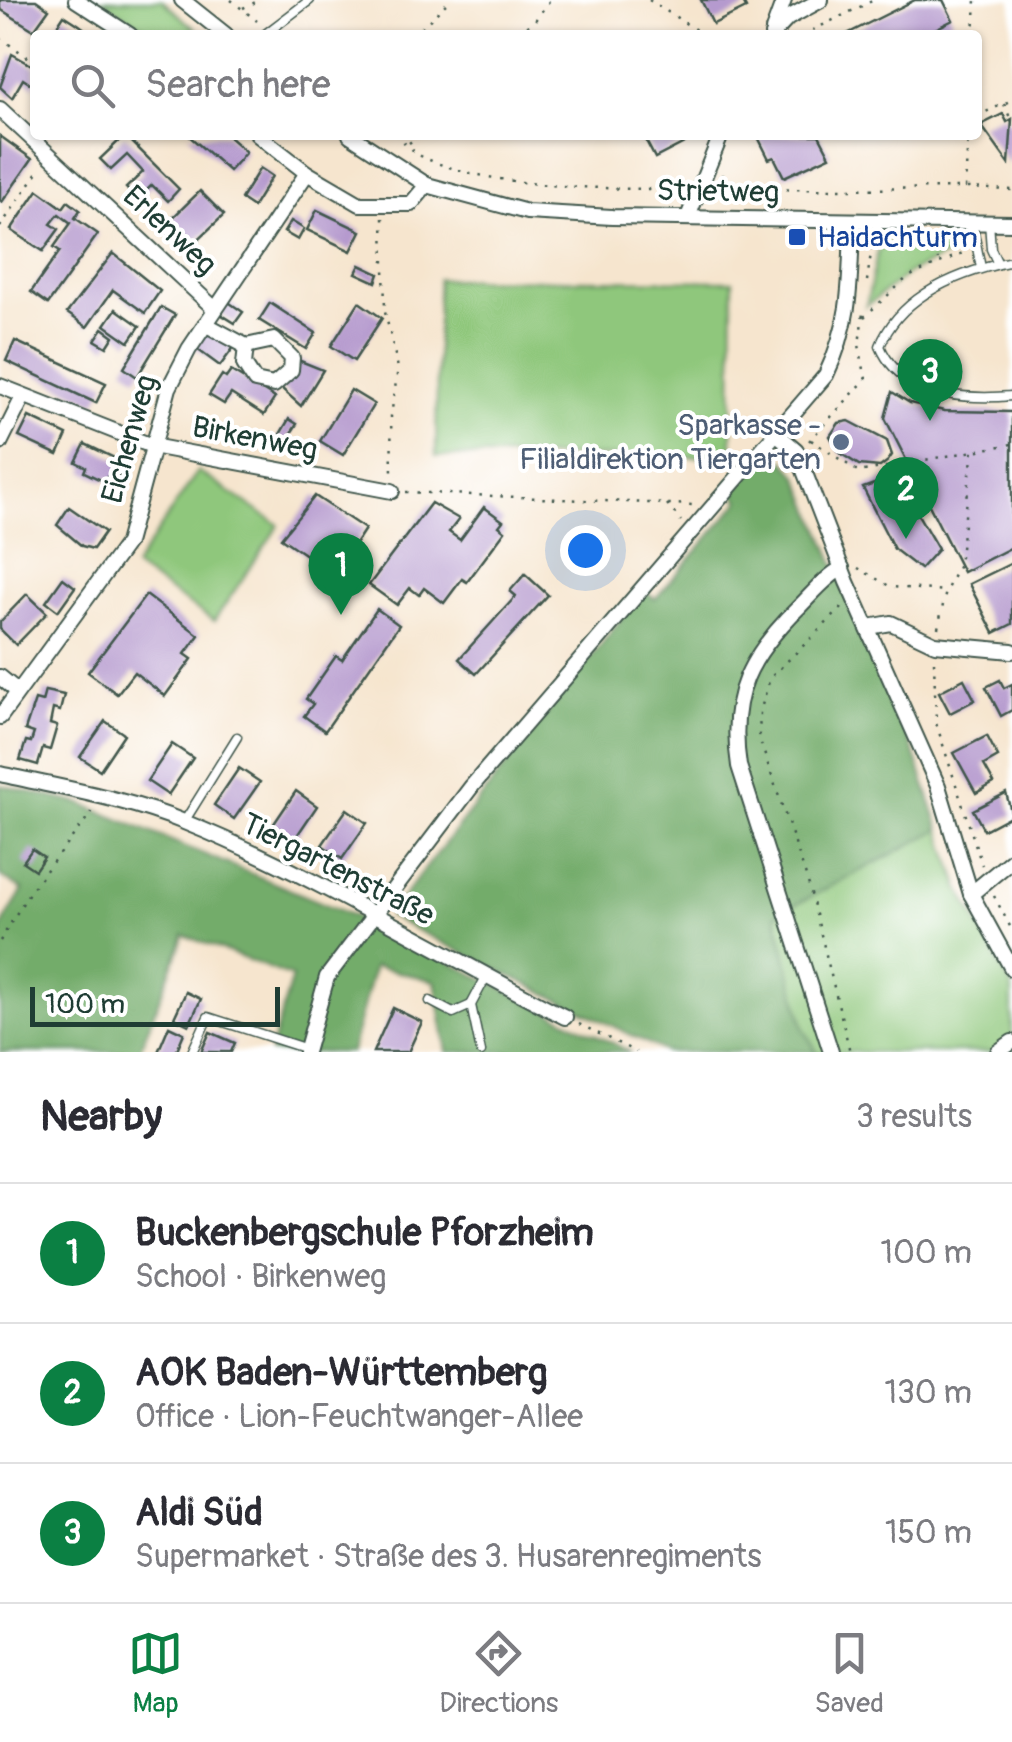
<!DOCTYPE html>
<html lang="en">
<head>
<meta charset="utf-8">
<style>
	:root { --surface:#fff; --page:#f2f2f3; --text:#2b2b33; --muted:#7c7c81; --line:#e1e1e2; --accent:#0b8043 }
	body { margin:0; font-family:Pangolin,sans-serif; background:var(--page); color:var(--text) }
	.scale { position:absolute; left:30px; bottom:25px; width:250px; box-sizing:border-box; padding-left:10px; border:5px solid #1f3d34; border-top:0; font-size:28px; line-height:35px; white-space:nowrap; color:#1f3d34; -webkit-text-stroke:8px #fff; paint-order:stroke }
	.you { position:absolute; left:585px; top:550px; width:35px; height:35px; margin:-25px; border:8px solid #fff; border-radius:50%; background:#1a73e8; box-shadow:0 0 0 15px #1a73e833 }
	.badge { display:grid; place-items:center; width:65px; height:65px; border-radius:50%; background:var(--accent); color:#fff; font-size:32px; font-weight:700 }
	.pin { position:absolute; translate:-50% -82px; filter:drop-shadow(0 2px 5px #0008) }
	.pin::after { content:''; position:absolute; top:52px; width:35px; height:30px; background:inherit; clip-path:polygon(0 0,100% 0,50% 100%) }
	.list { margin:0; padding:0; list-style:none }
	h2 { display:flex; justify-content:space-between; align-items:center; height:130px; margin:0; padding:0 40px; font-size:42px }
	h2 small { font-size:32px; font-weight:400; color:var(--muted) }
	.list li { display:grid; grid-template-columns:65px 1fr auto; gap:30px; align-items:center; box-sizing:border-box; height:140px; padding:0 40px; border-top:2px solid var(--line) }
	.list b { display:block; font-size:38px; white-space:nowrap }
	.list p { margin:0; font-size:32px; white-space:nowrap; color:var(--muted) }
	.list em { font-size:32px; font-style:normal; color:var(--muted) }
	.icon { flex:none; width:55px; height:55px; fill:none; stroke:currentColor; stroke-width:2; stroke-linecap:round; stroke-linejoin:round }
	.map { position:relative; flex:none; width:1012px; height:1052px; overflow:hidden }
	.search { position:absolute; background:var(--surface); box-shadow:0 2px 8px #0004; left:30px; right:30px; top:30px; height:110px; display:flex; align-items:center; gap:25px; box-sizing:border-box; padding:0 35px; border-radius:10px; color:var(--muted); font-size:38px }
	.sheet { height:550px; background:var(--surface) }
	nav { display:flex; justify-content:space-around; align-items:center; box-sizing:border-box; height:140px; border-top:2px solid var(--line); background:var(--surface); font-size:28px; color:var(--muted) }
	nav a { display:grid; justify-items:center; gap:5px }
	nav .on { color:var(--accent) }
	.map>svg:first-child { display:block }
	.green { fill:#8fc77b; stroke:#578258; stroke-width:2.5 }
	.forest { fill:#73ac6b; stroke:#497450; stroke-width:2.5 }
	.building { fill:#b59ace }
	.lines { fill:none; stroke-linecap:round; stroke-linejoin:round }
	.lane-casing { stroke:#3f564b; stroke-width:11 }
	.street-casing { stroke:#3f564b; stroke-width:18 }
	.path { stroke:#3f564b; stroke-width:2.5; stroke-dasharray:2.5 8; stroke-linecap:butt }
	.lane { stroke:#fff; stroke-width:8 }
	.street { stroke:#fff; stroke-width:14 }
	.transit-dot { fill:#1a4fb4; stroke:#fff; stroke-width:4 }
	.service-dot { fill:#5c6f8a; stroke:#fff; stroke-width:4 }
	.labels { text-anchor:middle; stroke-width:8; stroke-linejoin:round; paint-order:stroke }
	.street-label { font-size:30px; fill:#1f3d34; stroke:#fff }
	.transit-label { font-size:30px; fill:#164399; stroke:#fff; text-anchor:start }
	.service-label { font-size:30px; fill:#4e5e75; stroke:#fff; text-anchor:end }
</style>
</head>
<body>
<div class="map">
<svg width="1012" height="1052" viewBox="0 0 1012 1052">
	<rect width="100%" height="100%" fill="#fff"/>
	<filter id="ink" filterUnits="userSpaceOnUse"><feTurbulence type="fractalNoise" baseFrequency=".01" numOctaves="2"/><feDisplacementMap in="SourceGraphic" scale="20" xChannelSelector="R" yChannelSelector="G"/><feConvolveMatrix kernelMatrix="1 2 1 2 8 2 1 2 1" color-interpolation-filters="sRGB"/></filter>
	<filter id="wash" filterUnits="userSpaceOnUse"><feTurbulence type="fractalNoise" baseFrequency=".0048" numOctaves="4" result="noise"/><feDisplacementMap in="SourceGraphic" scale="40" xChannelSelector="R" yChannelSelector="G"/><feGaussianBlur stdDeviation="2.25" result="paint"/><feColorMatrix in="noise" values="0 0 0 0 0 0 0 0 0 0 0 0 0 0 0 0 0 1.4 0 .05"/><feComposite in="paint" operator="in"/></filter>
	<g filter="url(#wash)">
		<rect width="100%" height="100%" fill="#f6e5ce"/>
		<g class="green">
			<path d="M 101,0 L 162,0 L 201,34 L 155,35 Z"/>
			<path d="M 897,237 L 956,239 L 961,249 L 910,272 L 866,306 L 878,250 Z"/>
			<path d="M 438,279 L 733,281 L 732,457 L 436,456 Z"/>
			<path d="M 198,471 L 279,525 L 214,621 L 134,567 Z"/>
			<path d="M 940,829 L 959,887 L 1012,988 L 1012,1052 L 817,1052 L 804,1029 L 775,915 Z"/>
		</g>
		<g class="forest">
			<path d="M 763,460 L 784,460 L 798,476 L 914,752 L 940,829 L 776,915 L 804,1029 L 817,1052 L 666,1052 L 388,916 L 643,591 L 655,599 L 740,501 L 733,491 Z"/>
			<path d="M 0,785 L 82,804 L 371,923 L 631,1052 L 447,1052 L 435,981 L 374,966 L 351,1052 L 270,1052 L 292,977 L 184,935 L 139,1052 L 0,1052 L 0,929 L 23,890 L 0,876 Z"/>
		</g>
		<g id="blocks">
			<g class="building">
				<path d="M 0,0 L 36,0 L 49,9 L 34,30 L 0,9 Z"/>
				<path d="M 701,0 L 742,0 L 746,8 L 713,24 Z"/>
				<path d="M 915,0 L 943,0 L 953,20 L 923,35 L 845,35 Z"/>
				<path d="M 64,15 L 78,24 L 93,35 L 51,35 Z"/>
				<path d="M 12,54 L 35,67 L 35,87 L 23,79 L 12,98 L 0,87 Z"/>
				<path d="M 1003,114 L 1007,122 L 1012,119 L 1009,164 L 981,125 Z"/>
				<path d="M 125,135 L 179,189 L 168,201 L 152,185 L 137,200 L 126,188 L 143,172 L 127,155 L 111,170 L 100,159 Z"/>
				<path d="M 188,135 L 227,135 L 246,152 L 229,171 Z"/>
				<path d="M 643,135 L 682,135 L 686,142 L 655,158 Z"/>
				<path d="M 761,135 L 819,135 L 830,156 L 784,177 L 774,157 L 769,159 L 758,137 Z"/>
				<path d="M 0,136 L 32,159 L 2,202 L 0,200 Z"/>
				<path d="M 260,168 L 272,176 L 253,207 L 241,199 Z"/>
				<path d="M 38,190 L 63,208 L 68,201 L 80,210 L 75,218 L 98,234 L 48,304 L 31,292 L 60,251 L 54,247 L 71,223 L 59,214 L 51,224 L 59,229 L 43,251 L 11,230 Z"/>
				<path d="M 200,191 L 224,215 L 185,252 L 162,228 Z"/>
				<path d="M 317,210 L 361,231 L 351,251 L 307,230 Z"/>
				<path d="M 291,221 L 304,229 L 298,240 L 284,232 Z"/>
				<path d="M 113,253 L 160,291 L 145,313 L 113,290 L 87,327 L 67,313 Z"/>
				<path d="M 360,265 L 379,274 L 376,282 L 356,273 Z"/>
				<path d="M 227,301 L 243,312 L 235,323 L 219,313 Z"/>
				<path d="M 359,302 L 382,318 L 354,361 L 331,346 Z"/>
				<path d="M 270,303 L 316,333 L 306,349 L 259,320 Z"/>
				<path d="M 161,307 L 175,315 L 137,377 L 124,368 Z"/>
				<path d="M 116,309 L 140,326 L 129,342 L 105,325 Z"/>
				<path d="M 103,328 L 114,336 L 107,347 L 95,340 Z"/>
				<path d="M 207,328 L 234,347 L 220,366 L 194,347 Z"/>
				<path d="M 15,341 L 106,383 L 96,403 L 6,361 Z"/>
				<path d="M 298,360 L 323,370 L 301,406 L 281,388 Z"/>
				<path d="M 231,371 L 275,398 L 264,415 L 231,394 L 224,404 L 209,395 L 222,375 L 226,378 Z"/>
				<path d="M 351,390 L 374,404 L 343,455 L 320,441 Z"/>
				<path d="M 892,392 L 910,403 L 944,411 L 1012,412 L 1012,547 L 963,572 L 885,418 Z"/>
				<path d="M 29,417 L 67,435 L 58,455 L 19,437 Z"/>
				<path d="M 289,419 L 297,424 L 283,446 L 276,441 Z"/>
				<path d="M 849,421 L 887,441 L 892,455 L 888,461 L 880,467 L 859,465 L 840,453 L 830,436 L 839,423 Z"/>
				<path d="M 85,444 L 125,463 L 116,481 L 107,477 L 105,482 L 84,472 L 86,467 L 76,462 Z"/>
				<path d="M 888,479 L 909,499 L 938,549 L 920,569 L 894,549 L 863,488 Z"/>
				<path d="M 315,496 L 365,529 L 335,575 L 281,538 Z"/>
				<path d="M 431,503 L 459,519 L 449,532 L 460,540 L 484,507 L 503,521 L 499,526 L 505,531 L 467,582 L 462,579 L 444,603 L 424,588 L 419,595 L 410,588 L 397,605 L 369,585 Z"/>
				<path d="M 69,507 L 105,532 L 93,549 L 82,546 L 57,525 Z"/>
				<path d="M 1012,563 L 1012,624 L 994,633 L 969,584 Z"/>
				<path d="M 525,574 L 548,595 L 476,674 L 459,659 L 516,596 L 510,591 Z"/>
				<path d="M 63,578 L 75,587 L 58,611 L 46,602 Z"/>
				<path d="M 27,594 L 47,613 L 16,645 L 0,629 L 0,622 Z"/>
				<path d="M 146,595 L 199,635 L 185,654 L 192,659 L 165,696 L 134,672 L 117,694 L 88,672 Z"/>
				<path d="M 377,609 L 399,625 L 325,731 L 304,716 L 313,704 L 306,699 L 336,656 L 342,660 Z"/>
				<path d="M 964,679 L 975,700 L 950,713 L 939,692 Z"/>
				<path d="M 1000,680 L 1004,688 L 1012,684 L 1012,710 L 1001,716 L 986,687 Z"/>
				<path d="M 45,691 L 64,695 L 60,711 L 53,709 L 50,724 L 57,726 L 50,750 L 43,748 L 38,765 L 20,760 L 26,741 L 31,742 L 34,733 L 25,730 L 35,700 L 42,702 Z"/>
				<path d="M 105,721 L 124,734 L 100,770 L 80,757 Z"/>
				<path d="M 987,736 L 998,757 L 984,765 L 994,783 L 976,793 L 954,753 Z"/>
				<path d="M 172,744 L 193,758 L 168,795 L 147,781 Z"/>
				<path d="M 239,768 L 260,782 L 234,819 L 214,805 Z"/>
				<path d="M 296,791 L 317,806 L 292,843 L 271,828 Z"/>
				<path d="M 1006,793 L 1012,815 L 984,830 L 973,810 Z"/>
				<path d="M 347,809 L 367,823 L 342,859 L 322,845 Z"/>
				<path d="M 32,849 L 44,857 L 35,870 L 23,862 Z"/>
				<path d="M 186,992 L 201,999 L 189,1025 L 174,1018 Z"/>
				<path d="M 393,1008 L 422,1022 L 408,1052 L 373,1052 Z"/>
				<path d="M 169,1026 L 184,1033 L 176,1052 L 158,1052 Z"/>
				<path d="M 210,1032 L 235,1043 L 231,1052 L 201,1052 Z"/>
			</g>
		</g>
	</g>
	<g filter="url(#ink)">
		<use href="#blocks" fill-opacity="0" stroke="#3f564b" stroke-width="2.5"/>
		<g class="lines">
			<defs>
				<g id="lane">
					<path d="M 264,35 L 310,0"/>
					<path d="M 972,222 L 981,268"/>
					<path d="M 989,222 L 991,249 L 998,264"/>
					<path d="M 1012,261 C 960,272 901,294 880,346 C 901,396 964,400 1012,396"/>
					<path d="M 184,822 L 237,737"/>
					<path d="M 430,1001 L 453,1013 L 471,1005"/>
					<path d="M 192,1052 L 208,1017 L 307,1049"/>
					<path d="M 481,1052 L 471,1005 L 486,977"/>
				</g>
				<g id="street">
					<path d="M 76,0 L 130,35"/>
					<path d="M 182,0 L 226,35"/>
					<path d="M 773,30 L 784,0"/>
					<path d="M 772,35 L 788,18 L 821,0"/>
					<path d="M 0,109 L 215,309"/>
					<path d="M 258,135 L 307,173 L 360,204 L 411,204 L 427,185"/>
					<path d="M 350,135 L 427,185 L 527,212 L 612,217 L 1012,223"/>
					<path d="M 688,217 L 721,135"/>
					<path d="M 205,324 L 246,346 L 274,340 L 292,358 L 291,370 L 274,385 L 255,381 L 244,364 L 246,346"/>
					<path d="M 0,386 L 152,446 L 392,491"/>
					<path d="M 777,434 L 796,450 L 847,582 L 938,786 L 971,894 L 1012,969"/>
					<path d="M 0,443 L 23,397"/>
					<path d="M 869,627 L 891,623 L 935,644 L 1012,651"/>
					<path d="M 0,677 L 16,690"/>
					<path d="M 0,717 L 127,543 L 169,388 L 189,349 L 307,173"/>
					<path d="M 0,774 C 61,788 126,798 184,822 C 316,875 439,953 565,1017"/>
					<path d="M 971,894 L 1012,860"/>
					<path d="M 306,1052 L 327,977 L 472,786 L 826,375 C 852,321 850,280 852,221"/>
					<path d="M 831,1052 L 739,766 C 728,694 750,655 801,605 C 814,592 826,577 842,568"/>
					<path d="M 998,1052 L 1012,1042"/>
				</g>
			</defs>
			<use href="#lane" class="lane-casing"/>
			<use href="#street" class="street-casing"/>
			<g class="path">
				<path d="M 231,0 L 257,21"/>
				<path d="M 649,0 L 704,35"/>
				<path d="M 243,8 L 260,0"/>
				<path d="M 414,35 L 450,0"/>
				<path d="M 508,35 L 533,23 L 550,0"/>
				<path d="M 803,35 L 874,0"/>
				<path d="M 974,35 L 976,0"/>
				<path d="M 0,38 L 35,62"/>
				<path d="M 1004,104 L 1011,120"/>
				<path d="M 977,116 L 1012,100"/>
				<path d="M 396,135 C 405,143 416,155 427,159 C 496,189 608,189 683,189"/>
				<path d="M 409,143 L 420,135"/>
				<path d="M 723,174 L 719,190 L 965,188 L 968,135"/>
				<path d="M 967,188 L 1012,190"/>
				<path d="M 383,218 L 385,312 L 398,368 L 391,416 L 392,473"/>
				<path d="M 0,227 L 40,169"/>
				<path d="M 935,238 L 938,260"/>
				<path d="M 867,281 L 872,246 L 879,236"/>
				<path d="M 864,317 L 908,277 L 965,252"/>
				<path d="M 811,440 L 859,472 L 1012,444"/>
				<path d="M 809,441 L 866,379 L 859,345 L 863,313"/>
				<path d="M 406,492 L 693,505"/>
				<path d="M 667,504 L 681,521"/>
				<path d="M 858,568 L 891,587 L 946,591"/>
				<path d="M 842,608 L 770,678 L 760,712 L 759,738 L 808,882 L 850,1052"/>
				<path d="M 938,628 L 946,591 L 959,565 L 973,450"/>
				<path d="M 934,661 L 936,723 L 982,865"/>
				<path d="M 994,896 L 1012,930"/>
				<path d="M 0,941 L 30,891 L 92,812"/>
				<path d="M 579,1024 L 636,1052"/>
			</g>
			<use href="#lane" class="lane"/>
			<use href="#street" class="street"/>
		</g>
	</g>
	<rect class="transit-dot" x="787" y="227" width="20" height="20" rx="5"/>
	<circle class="service-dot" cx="841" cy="442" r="10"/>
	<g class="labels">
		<g class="street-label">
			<text transform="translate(718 191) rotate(1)" y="10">Strietweg</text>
			<text transform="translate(170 230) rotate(43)" y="10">Erlenweg</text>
			<text transform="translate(255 438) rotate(11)" y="10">Birkenweg</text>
			<text transform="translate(129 439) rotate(-74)" y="10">Eichenweg</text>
			<text transform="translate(338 869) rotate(27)" y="10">Tiergartenstraße</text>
		</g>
		<g class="transit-label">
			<text x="817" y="247">Haidachturm</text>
		</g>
		<g class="service-label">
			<text x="821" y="435">Sparkasse -<tspan x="821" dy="34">Filialdirektion Tiergarten</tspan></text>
		</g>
	</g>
</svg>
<div class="scale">100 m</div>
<div class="you"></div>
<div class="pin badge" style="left:341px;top:615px">1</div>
<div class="pin badge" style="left:906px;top:539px">2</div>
<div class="pin badge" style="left:930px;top:421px">3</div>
<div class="search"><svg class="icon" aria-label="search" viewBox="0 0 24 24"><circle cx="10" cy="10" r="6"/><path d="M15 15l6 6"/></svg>Search here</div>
</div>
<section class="sheet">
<h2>Nearby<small>3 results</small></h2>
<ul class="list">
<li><span class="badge">1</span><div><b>Buckenbergschule Pforzheim</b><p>School · Birkenweg</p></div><em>100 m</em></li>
<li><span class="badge">2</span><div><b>AOK Baden-Württemberg</b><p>Office · Lion-Feuchtwanger-Allee</p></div><em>130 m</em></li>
<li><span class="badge">3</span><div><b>Aldi Süd</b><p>Supermarket · Straße des 3. Husarenregiments</p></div><em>150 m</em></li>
</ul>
</section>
<nav>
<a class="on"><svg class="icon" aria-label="map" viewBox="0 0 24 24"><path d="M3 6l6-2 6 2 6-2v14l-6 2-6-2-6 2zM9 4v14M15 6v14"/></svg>Map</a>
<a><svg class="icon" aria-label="directions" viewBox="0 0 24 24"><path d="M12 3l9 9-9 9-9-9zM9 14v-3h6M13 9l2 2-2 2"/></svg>Directions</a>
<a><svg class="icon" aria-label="saved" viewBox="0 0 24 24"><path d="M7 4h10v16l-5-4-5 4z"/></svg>Saved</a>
</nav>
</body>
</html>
